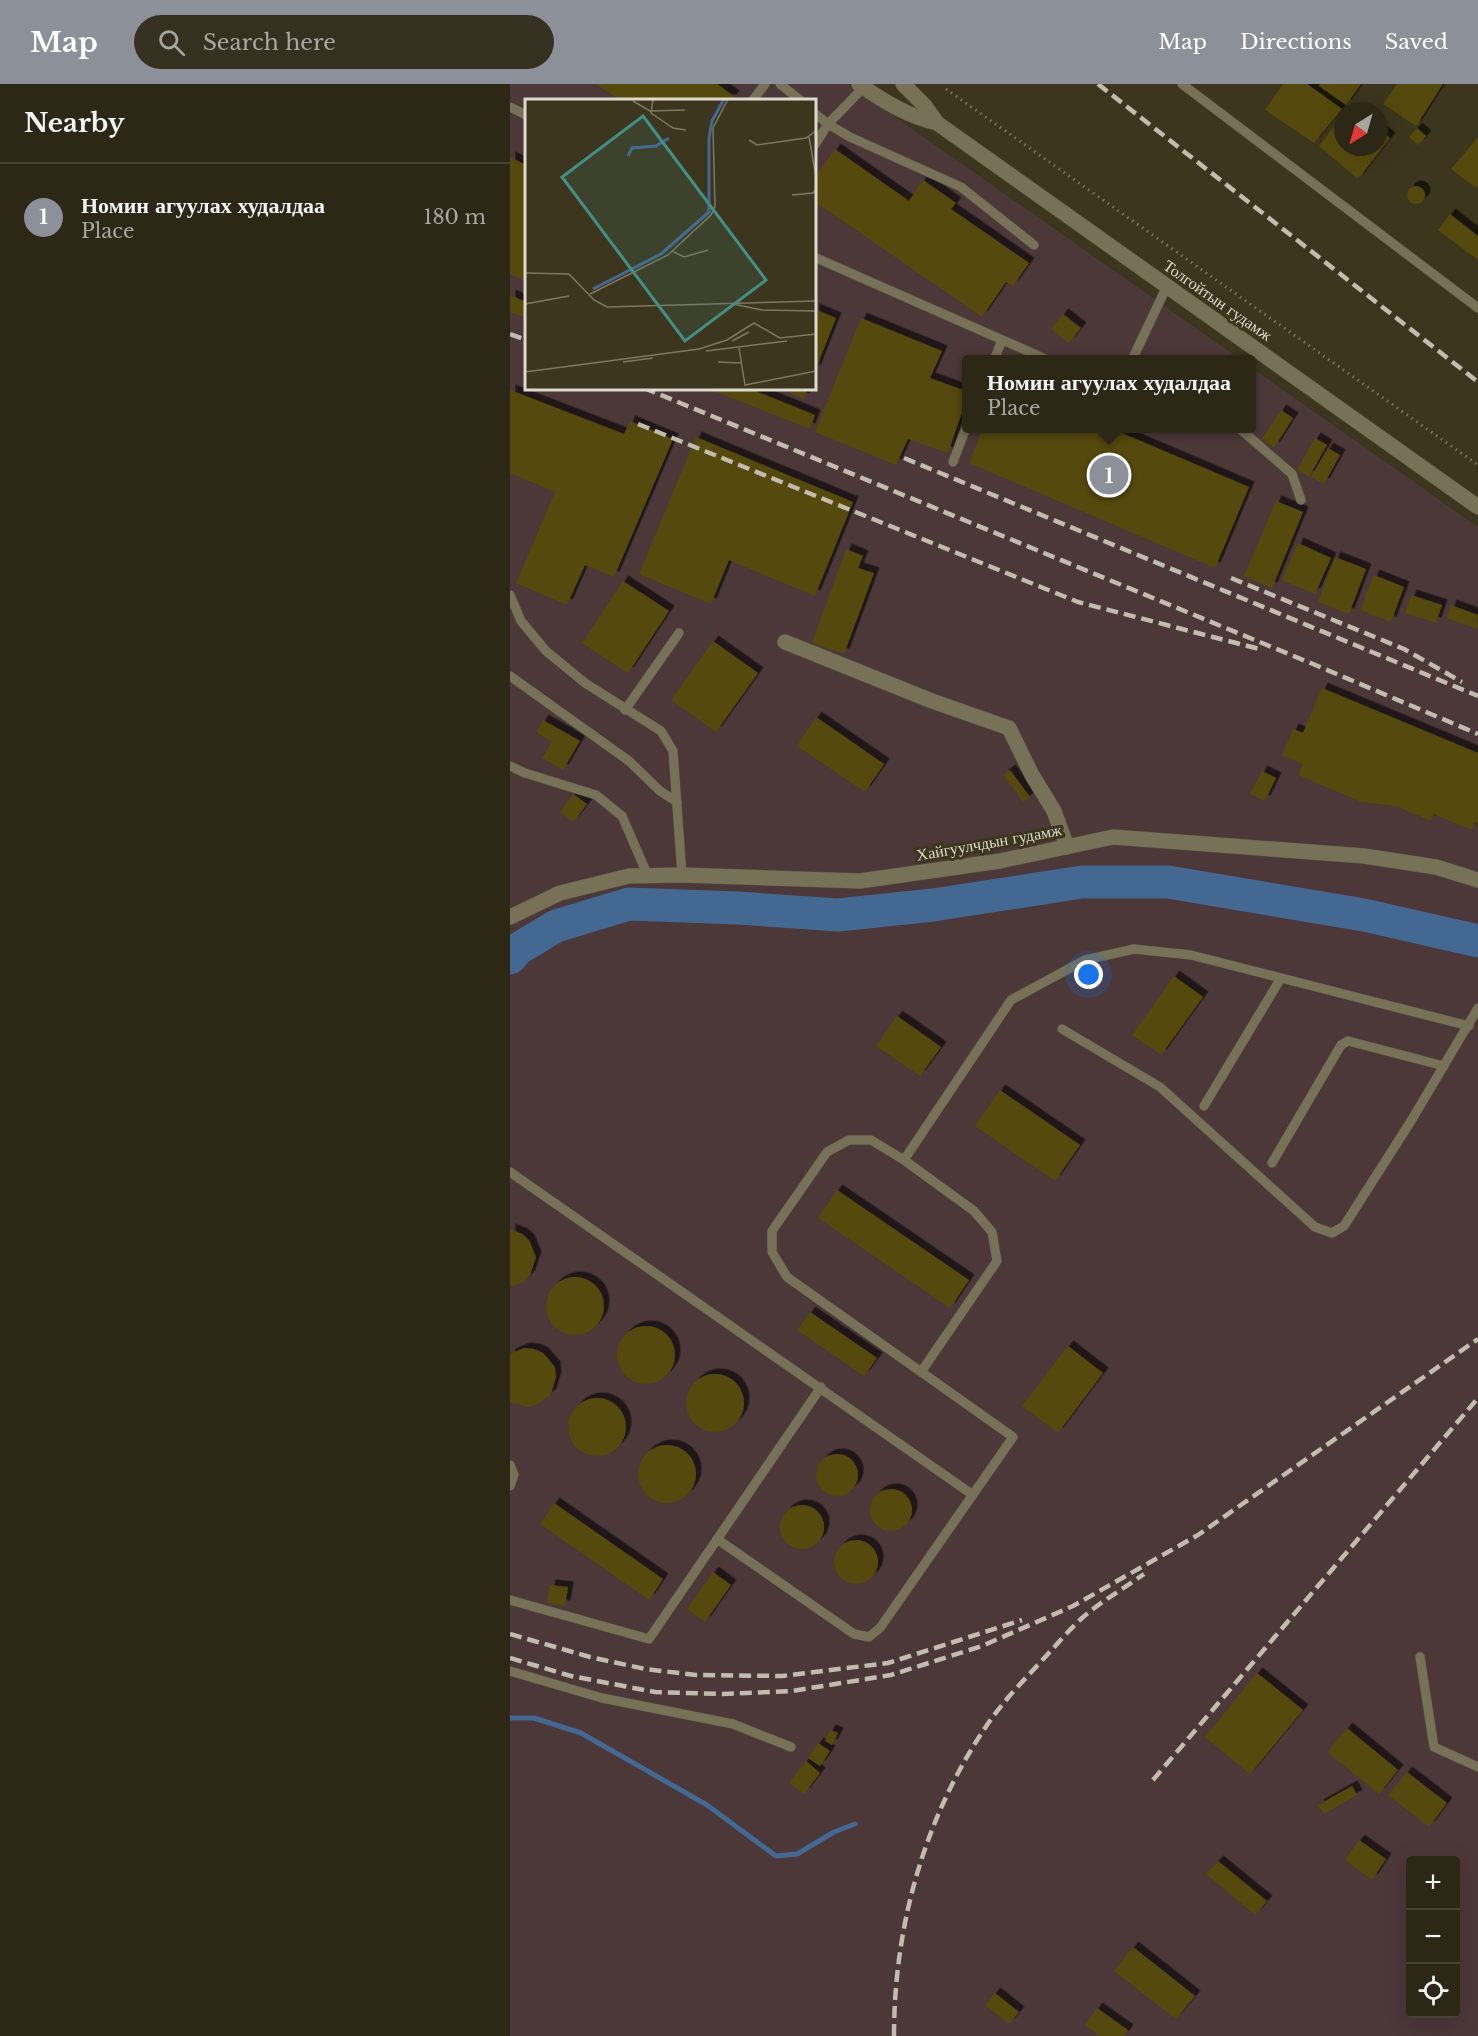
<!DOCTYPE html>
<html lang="en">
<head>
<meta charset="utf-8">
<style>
	:root { --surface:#2d2816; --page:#35301f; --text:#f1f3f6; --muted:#a7a6a1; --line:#484435; --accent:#8c9099 }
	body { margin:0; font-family:"Libre Baskerville",serif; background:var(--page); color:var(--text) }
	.controls { position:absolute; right:18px; bottom:18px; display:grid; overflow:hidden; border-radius:6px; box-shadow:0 6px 24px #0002 }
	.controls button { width:54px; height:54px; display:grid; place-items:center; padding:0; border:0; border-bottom:2px solid var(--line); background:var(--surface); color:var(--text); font:30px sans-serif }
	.compass { position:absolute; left:824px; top:18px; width:54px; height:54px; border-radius:50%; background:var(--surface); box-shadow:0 6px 24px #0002; rotate:217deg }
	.you { position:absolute; left:579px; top:891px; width:21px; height:21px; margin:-15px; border:4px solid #fff; border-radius:50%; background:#1a73e8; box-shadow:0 0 0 9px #1a73e833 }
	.badge { display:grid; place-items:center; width:39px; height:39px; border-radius:50%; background:var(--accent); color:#fff; font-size:20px; font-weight:700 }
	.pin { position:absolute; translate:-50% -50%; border:3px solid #fff; box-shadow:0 2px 6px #0006 }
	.popup { position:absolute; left:452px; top:271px; width:294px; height:78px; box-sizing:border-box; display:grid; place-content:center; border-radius:6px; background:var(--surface); filter:drop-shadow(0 2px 4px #0005); font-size:20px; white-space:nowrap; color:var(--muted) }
	.popup b { font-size:22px; color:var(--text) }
	.popup::after { content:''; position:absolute; left:50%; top:100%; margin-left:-12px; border:12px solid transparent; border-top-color:var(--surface) }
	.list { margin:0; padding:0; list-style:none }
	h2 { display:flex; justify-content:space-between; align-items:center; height:78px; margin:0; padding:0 24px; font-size:26px }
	h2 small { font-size:20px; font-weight:400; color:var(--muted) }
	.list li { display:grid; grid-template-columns:39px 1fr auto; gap:18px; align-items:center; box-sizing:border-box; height:108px; padding:0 24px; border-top:2px solid var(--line) }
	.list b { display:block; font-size:22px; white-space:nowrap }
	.list p { margin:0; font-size:20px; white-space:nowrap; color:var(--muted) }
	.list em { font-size:20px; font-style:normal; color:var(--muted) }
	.icon { flex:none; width:33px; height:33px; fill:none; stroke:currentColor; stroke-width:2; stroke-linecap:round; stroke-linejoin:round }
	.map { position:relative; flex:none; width:968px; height:1952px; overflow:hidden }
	header { display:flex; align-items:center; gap:36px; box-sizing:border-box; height:84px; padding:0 30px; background:var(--accent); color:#fff }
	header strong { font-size:28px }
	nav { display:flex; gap:33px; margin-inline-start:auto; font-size:21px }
	.search { width:420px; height:54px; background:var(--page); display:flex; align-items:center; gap:15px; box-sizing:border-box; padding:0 21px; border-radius:33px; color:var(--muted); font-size:22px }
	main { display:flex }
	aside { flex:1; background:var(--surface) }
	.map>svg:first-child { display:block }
	.industrial { fill:#4c3739; fill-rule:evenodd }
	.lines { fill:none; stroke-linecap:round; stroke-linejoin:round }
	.stream { stroke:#436892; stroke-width:5 }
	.river { stroke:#436892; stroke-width:33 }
	.building { fill:#564908; filter:url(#shadow) }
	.service-casing { stroke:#57523e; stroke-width:10 }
	.minor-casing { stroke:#57523e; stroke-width:16 }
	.secondary-casing { stroke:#57523e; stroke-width:16 }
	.path { stroke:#7b7662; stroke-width:3; stroke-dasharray:1.5 4.5; stroke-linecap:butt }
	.service { stroke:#767157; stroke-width:9 }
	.minor { stroke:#767157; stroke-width:15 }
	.secondary { stroke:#767157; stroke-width:15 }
	.rail { stroke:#c1bdae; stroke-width:4.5; stroke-dasharray:12 6; stroke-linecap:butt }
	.labels { text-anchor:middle; stroke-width:6; stroke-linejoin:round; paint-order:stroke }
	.street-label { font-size:16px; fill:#dedbcd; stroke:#3c361e }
	.inset-river { fill:none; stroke:#436892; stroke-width:3 }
	.inset-road { fill:none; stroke:#7d7864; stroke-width:1.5 }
	.view { fill:#438f86; fill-opacity:0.15; stroke:#438f86; stroke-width:3 }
	.inset-edge { fill:none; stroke:#dedbcd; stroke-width:3 }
</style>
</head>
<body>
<header>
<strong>Map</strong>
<div class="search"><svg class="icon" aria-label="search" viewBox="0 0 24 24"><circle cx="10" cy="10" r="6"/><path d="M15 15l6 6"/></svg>Search here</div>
<nav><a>Map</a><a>Directions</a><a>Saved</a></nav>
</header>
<main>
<aside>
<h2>Nearby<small></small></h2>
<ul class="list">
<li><span class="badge">1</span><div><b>Номин агуулах худалдаа</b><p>Place</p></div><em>180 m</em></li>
</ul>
</aside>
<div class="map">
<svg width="968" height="1952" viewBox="0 0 968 1952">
	<defs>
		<filter id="shadow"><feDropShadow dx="5.5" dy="-5.5" stdDeviation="0" flood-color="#0009"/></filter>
	</defs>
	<rect width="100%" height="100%" fill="#3c361e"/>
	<path class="industrial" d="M 0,0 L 338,0 L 730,275 L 456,276 L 456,344 L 742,344 L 742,284 L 968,443 L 968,1952 L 0,1952 ZM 16,16 L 304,16 L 304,304 L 16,304 ZM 900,1776 L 946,1776 L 946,1930 L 900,1930 Z"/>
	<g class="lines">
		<path class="stream" d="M 0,1634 L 24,1634 L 71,1649 L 197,1721 L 266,1772 L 287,1770 L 324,1748 L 345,1740"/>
		<path class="river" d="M 0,874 L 8,865 L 46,842 L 119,820 L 228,824 L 328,831 L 423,821 L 572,798 L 658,798 L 854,831 L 968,857"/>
	</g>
	<g class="building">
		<path d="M 86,0 L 207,0 L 224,12 L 221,16 L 110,16 Z"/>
		<path d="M 773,0 L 797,0 L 832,25 L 804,59 L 755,26 Z"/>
		<path d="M 810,0 L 851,0 L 836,21 L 809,2 Z"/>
		<path d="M 887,0 L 933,0 L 906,42 L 873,20 Z"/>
		<path d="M 833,31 L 833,63 L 869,63 L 869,45 L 880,54 L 848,95 L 809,62 Z"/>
		<path d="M 907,44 L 916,52 L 908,61 L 899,53 Z"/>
		<path d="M 968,53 L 968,101 L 966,104 L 941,85 Z"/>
		<path d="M 325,65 L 399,117 L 413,96 L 446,119 L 441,125 L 519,179 L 503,202 L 496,198 L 472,233 L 304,117 L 304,95 Z"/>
		<path d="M 0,73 L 16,81 L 16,197 L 0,190 Z"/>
		<circle cx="906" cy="111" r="9"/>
		<path d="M 940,130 L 968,152 L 968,176 L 928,146 Z"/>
		<path d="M 0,211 L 16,218 L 16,234 L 0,228 Z"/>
		<path d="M 304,225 L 326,234 L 305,287 L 304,287 Z"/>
		<path d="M 553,230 L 571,244 L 559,259 L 541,245 Z"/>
		<path d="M 351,234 L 432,267 L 420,294 L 456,307 L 456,316 L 438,369 L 398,355 L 386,381 L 305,348 Z"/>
		<path d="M 196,304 L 238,304 L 305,331 L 300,345 Z"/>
		<path d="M 269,304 L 298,304 L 294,315 Z"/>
		<path d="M 0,306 L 114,350 L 120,337 L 163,355 L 104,493 L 75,481 L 57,521 L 6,499 L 45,408 L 0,389 Z"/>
		<path d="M 771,326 L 783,334 L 764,364 L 752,355 Z"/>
		<path d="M 473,344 L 600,344 L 739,403 L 705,484 L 459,379 Z"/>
		<path d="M 186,353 L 343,418 L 305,512 L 219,476 L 201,520 L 129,490 Z"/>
		<path d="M 805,354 L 817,361 L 799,393 L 787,386 Z"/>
		<path d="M 818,364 L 830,371 L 814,400 L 801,393 Z"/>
		<path d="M 766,417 L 793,428 L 762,504 L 734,492 Z"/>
		<path d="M 788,459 L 821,474 L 805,510 L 772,496 Z"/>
		<path d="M 336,465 L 353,472 L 348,484 L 364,489 L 334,570 L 302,559 Z"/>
		<path d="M 825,473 L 856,485 L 839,530 L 808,518 Z"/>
		<path d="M 864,491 L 894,503 L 881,538 L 850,526 Z"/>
		<path d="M 113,497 L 159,527 L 118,589 L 72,559 Z"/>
		<path d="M 901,511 L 932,521 L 926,539 L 895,529 Z"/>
		<path d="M 941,521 L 968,531 L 967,545 L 937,534 Z"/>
		<path d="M 203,557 L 248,589 L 206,648 L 161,616 Z"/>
		<path d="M 812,604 L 968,669 L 968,740 L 965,738 L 962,746 L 923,730 L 921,737 L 885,722 L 851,718 L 788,691 L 793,680 L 772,671 L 783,645 L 793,649 Z"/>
		<path d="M 306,633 L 374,680 L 355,708 L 287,662 Z"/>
		<path d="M 33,636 L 70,657 L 53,686 L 32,674 L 42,658 L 26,648 Z"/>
		<path d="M 500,686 L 520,713 L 513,718 L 493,691 Z"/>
		<path d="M 752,687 L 766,694 L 755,717 L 740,710 Z"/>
		<path d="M 63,710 L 77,720 L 63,738 L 50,728 Z"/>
		<path d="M 664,892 L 693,913 L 651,971 L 622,951 Z"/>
		<path d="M 387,932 L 431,963 L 410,992 L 366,962 Z"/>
		<path d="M 490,1006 L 570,1061 L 545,1097 L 465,1042 Z"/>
		<path d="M 327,1106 L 459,1196 L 440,1224 L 308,1134 Z"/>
		<path d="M 0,1145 L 12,1150 L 19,1156 L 26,1173 L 20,1191 L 14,1198 L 0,1203 Z"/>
		<circle cx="65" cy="1222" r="29"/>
		<path d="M 300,1228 L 367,1274 L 354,1292 L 287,1246 Z"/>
		<circle cx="136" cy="1271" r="29"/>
		<path d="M 558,1262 L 593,1289 L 548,1349 L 512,1322 Z"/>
		<path d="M 14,1264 L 24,1265 L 33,1269 L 45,1283 L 46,1293 L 41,1310 L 27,1321 L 18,1323 L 0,1318 L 0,1270 Z"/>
		<circle cx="205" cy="1319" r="29"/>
		<circle cx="87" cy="1343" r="29"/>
		<circle cx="157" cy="1390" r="29"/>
		<circle cx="327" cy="1391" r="21"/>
		<circle cx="381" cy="1426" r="21"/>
		<path d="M 44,1419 L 153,1495 L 139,1516 L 30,1440 Z"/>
		<circle cx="292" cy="1443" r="22"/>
		<circle cx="346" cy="1478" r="22"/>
		<path d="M 203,1488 L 221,1501 L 195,1538 L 177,1525 Z"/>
		<path d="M 40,1501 L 58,1503 L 55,1522 L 37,1519 Z"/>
		<path d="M 747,1589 L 793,1626 L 740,1690 L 695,1653 Z"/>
		<path d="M 837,1644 L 888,1686 L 869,1710 L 817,1668 Z"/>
		<path d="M 320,1646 L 328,1649 L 322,1661 L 315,1657 Z"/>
		<path d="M 308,1659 L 320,1667 L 310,1682 L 298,1674 Z"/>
		<path d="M 296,1677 L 310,1689 L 294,1710 L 279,1699 Z"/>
		<path d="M 897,1688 L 937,1719 L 919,1743 L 878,1711 Z"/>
		<path d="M 842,1702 L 847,1711 L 814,1730 L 808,1721 Z"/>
		<path d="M 849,1756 L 876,1775 L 862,1796 L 835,1776 Z"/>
		<path d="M 708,1777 L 757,1817 L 745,1831 L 696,1790 Z"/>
		<path d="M 623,1863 L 685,1912 L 666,1935 L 604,1887 Z"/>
		<path d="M 485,1909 L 509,1928 L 499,1940 L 475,1921 Z"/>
		<path d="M 587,1924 L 618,1946 L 614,1952 L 590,1952 L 575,1941 Z"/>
	</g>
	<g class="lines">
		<defs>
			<g id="service">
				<path d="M 270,0 L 290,16"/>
				<path d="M 672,0 L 968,224"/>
				<path d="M 243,16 L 255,0"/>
				<path d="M 0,23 L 16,31"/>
				<path d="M 304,29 L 318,40 L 340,53 L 451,103 L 524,161"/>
				<path d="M 304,62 L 318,40 L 354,3"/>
				<path d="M 304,173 L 538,276"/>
				<path d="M 484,276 L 492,256"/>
				<path d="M 622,276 L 657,202"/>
				<path d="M 729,344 L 782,390 L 791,416"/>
				<path d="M 443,378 L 456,344"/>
				<path d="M 0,511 L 11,537 L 36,567 L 75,599 L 151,647 L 163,667 L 172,791"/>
				<path d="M 0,592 L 119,677 L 150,707 L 167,718"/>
				<path d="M 115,626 L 169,549"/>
				<path d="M 0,682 L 15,689 L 86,711 L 112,732 L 138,792"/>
				<path d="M 552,945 L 650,1003 L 805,1143 L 822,1149 L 834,1142 L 901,1037 L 968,924"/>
				<path d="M 694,1022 L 771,894"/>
				<path d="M 394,1076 L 501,916 L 575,876 L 624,865 L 681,871 L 959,942"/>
				<path d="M 762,1079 L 831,961 L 838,957 L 934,982"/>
				<path d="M 0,1088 L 463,1411"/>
				<path d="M 0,1381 L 4,1391 L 0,1402"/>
				<path d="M 207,1455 L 344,1550 L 359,1553 L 370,1544 L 503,1353 L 277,1193 L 262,1168 L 262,1147 L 317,1068 L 339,1056 L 361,1056 L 394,1076 L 464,1127 L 482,1148 L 487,1177 L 411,1288"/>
				<path d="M 0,1516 L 139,1555 L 311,1303"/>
				<path d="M 910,1573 L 924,1663 L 968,1683"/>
				<path d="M 0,1587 L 92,1614 L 223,1640 L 281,1663"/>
			</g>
			<g id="minor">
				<path d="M 275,558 L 422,617 L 499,644 L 522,691 L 544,727 L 557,763"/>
				<path d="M 0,833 L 50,809 L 119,792 L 172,791 L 350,797 L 490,777 L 603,753 L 854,772 L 926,783 L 968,796"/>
			</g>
			<g id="secondary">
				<path d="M 349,0 C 374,18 398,32 427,39"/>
				<path d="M 393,0 L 415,22 L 427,39 L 968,423"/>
			</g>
		</defs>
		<use href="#service" class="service-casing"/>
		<use href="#minor" class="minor-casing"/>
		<use href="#secondary" class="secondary-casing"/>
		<path class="path" d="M 436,5 L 968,381"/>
		<use href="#service" class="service"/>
		<use href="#minor" class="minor"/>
		<use href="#secondary" class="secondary"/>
		<g class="rail">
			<path d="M 588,0 L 968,298"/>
			<path d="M 0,250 L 16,256"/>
			<path d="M 134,304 L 803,580 L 968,650"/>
			<path d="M 128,340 L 568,518 L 753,566"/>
			<path d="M 394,374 L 968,612"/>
			<path d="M 721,494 L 894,565 L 952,598"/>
			<path d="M 0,1550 L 80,1573 L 135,1585 L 186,1591 L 272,1592 L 378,1579 L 512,1536"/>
			<path d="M 0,1574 L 61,1592 L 145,1608 L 213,1610 L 282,1607 L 381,1591 L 472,1562 L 563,1522 L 688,1451 L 968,1255"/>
			<path d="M 643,1696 L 968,1314"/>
			<path d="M 384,1952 C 384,1843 414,1735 475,1644 C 492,1618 516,1594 537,1571 C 548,1559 559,1546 571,1535 C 590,1518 613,1505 634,1490"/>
		</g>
	</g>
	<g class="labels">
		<g class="street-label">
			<text transform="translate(708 216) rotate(35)" y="6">Толгойтын гудамж</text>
			<text transform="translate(479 758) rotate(-10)" y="6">Хайгуулчдын гудамж</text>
		</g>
	</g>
	<g transform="translate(15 15)">
		<rect width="291" height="291" fill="#3c361e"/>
		<path class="inset-river" d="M 103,57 L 107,49 L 131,47 L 144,39M 68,190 L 136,155 L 184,113 L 184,39 L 187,22 L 199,0"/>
		<path class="inset-road" d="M 128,0 L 126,14 L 148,29 L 161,31M 108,2 L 125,12 L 160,11M 284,38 L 291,78M 224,41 L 232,46 L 281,39 L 291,32M 267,96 L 288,94 L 291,90M 147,152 L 159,158 L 183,151M 0,174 L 44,175 L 69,201 L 82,208 L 291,202M 65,195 L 143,156 L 186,116 L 190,107 L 188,29 L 203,0M 0,205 L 44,197M 208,205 L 237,211 L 291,212M 207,242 L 224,233M 214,249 L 220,286 L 291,272M 181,252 L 262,242M 98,263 L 128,259M 193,263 L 216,264M 0,273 L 174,250 L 202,241 L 229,224 L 255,239 L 291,235"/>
		<path class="view" d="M 118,17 L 241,181 L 160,242 L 37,78 Z"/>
		<rect width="291" height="291" class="inset-edge"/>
	</g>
</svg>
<div class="controls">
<button>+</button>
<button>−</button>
<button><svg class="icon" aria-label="locate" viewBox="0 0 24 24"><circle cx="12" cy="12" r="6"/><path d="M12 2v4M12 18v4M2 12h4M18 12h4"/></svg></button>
</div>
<svg class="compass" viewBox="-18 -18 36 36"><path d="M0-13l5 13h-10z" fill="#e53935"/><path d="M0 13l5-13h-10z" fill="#a7a6a1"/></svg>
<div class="you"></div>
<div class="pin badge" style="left:599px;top:391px">1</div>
<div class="popup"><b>Номин агуулах худалдаа</b>Place</div>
</div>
</main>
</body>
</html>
